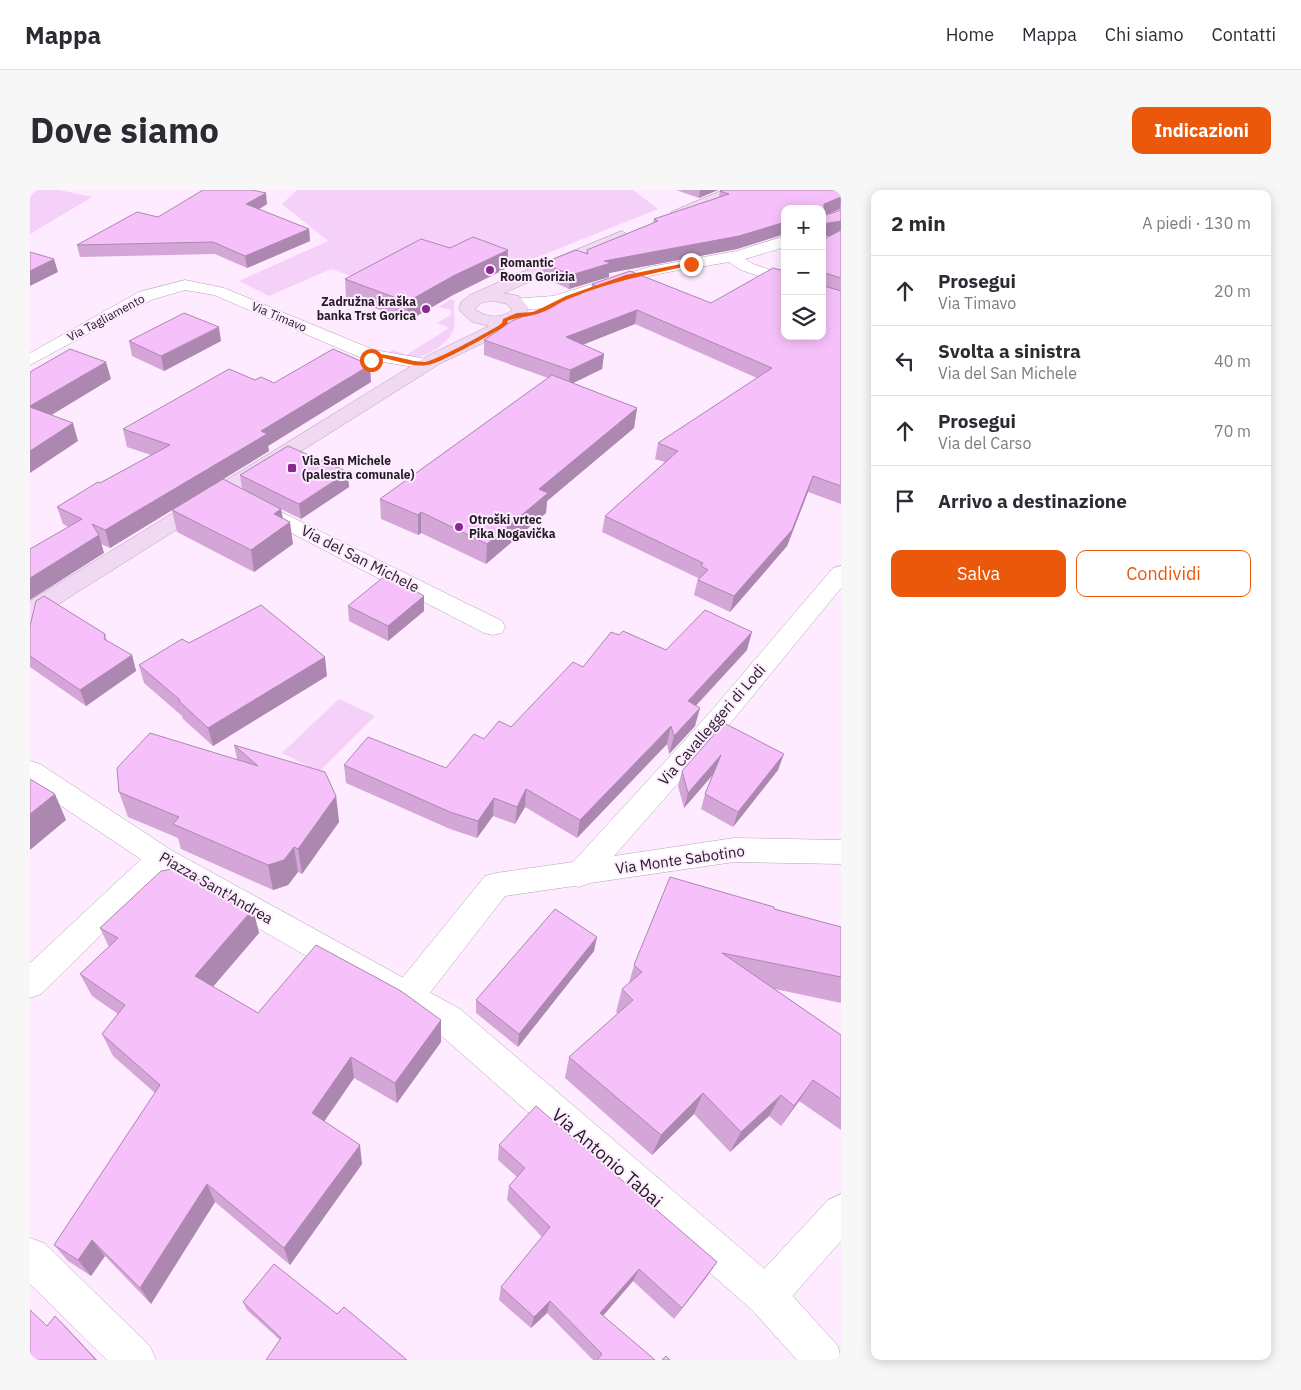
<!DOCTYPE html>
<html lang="it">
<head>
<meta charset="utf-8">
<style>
	:root { --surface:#fff; --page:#f7f7f7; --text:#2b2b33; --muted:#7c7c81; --line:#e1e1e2; --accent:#ea580c }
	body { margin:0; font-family:"IBM Plex Sans",sans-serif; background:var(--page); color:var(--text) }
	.controls { position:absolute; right:15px; top:15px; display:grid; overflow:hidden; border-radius:10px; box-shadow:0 2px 12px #0003 }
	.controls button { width:45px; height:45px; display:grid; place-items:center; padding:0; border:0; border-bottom:1px solid var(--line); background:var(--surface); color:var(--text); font:25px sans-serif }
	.stop { position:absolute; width:15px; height:15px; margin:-11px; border:4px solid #ea580c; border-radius:50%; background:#fff }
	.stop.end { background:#ea580c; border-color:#fff; box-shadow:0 1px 5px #0008 }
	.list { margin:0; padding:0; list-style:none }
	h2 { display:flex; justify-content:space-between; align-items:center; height:65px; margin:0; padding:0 20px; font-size:21px }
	h2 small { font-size:16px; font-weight:400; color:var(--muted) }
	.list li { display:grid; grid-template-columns:32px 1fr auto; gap:15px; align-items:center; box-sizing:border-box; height:70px; padding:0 20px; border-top:1px solid var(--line) }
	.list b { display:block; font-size:19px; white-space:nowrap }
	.list p { margin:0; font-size:16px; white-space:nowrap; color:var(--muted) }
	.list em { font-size:16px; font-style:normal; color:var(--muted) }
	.actions { display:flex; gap:10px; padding:15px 20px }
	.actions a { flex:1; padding:11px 0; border:1px solid var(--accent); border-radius:10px; text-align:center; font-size:18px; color:var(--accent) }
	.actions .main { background:var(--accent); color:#fff }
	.icon { flex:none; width:28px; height:28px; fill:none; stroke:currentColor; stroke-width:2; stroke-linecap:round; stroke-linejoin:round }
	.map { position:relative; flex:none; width:811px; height:1170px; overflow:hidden; border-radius:10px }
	header { display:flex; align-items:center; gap:30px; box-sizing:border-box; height:70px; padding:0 25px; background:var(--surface); border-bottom:1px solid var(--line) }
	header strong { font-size:24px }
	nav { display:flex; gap:28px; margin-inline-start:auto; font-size:18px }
	.intro { display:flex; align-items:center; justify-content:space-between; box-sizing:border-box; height:120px; padding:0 30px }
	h1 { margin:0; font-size:35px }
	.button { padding:12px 22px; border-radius:10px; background:var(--accent); color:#fff; font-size:18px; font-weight:700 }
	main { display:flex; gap:30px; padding:0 30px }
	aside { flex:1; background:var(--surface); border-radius:10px; box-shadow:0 2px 12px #0003 }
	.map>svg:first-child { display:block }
	.green { fill:#f5d0f8 }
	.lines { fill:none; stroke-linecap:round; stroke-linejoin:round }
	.minor-casing { stroke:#b5a4b7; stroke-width:1 }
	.tertiary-casing { stroke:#b5a4b7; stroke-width:1 }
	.secondary-casing { stroke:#b5a4b7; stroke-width:1 }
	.minor { fill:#fff; fill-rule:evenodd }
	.tertiary { fill:#fff; fill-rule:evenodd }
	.secondary { fill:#f1d9f3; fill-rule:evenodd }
	.wall { fill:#d4a6d7 }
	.shaded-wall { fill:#ac87af }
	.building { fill:#f6c1fa; stroke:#ac87af }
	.route { fill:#ea580c }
	.poi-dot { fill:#892892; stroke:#feebff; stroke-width:2 }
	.labels { text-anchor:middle; stroke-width:4; stroke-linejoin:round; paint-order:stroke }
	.far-poi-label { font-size:12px; font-weight:bold; fill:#221c23; stroke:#feebff; text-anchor:start }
	.far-street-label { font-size:12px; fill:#221c23; stroke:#feebff }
	.street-label { font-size:15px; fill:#221c23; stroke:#feebff }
	.near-street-label { font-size:18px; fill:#221c23; stroke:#feebff }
</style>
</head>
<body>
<header>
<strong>Mappa</strong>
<nav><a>Home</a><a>Mappa</a><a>Chi siamo</a><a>Contatti</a></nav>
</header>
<div class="intro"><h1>Dove siamo</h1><a class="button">Indicazioni</a></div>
<main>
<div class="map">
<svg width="811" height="1170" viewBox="0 0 811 1170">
	<rect width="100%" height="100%" fill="#feebff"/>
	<g class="green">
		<path d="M 0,0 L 29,0 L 62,7 L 0,44 Z"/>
		<path d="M 267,0 L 603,0 L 628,19 L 485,76 L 427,55 L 354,97 L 301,79 L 239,106 L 209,91 L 298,51 L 252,14 Z"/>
		<path d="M 421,109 L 425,111 C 422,120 426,129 424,138 C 421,152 398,167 384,167 C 377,167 368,165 361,165 L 360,162 L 363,160 L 376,165 L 419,138 L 407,133 L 422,124 L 420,120 L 409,117 Z"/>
		<path d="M 309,509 L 345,526 L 289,582 L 252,563 Z"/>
	</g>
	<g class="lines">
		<defs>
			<g id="minor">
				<path d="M 755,46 L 755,57 L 715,69 L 723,74 L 755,85 L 755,95 L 711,80 L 699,72 C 672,77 643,80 616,87 C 577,98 523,127 482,117 L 480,113 L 482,109 L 523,106 L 619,77 L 707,61 Z"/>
				<path d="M 155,90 L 194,98 L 344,160 L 397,169 L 403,170 L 406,174 L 403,178 L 397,179 L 334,169 L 184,105 L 155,100 L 121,110 L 0,175 L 0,163 L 109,102 Z"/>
				<path d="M 227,310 L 472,431 L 475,437 L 472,443 L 463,445 L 454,443 L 219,321 L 216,316 L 219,311 Z"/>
				<path d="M 811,376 L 811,398 L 694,541 L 584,666 L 704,648 L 811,650 L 811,674 L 704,672 L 560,693 L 549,697 L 544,696 L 475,706 L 389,817 L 377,822 L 365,817 L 361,807 L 365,797 L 455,686 L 466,683 L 543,672 L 676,527 L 803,378 Z"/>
				<path d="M 131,656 L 141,660 L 146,668 L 141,676 L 11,804 L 0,808 L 0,773 L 121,660 Z"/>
				<path d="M 811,1004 L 811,1051 L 750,1120 L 736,1126 L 722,1120 L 716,1106 L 722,1092 L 798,1010 Z"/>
				<path d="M 0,1048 L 14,1053 L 120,1156 L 126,1170 L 77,1170 L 0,1094 Z"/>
			</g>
			<path id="tertiary" d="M 0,571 L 10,574 L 141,660 L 430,819 L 750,1092 L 808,1156 L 811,1170 L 767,1170 L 722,1120 L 406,841 L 121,676 L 0,595 Z"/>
			<g id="secondary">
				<path d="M 693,0 L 712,0 L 710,3 L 651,28 L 641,28 L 639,25 L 641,22 Z"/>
				<path d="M 592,41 L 600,46 L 597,49 L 474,103 L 489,106 L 498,117 C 499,134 428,165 411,173 L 8,427 L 0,430 L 0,411 L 399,165 L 459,136 L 442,132 L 429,120 L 431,112 L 440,105 L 480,87 ZM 464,111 L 477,114 L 482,120 C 471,129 456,128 445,119 L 451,113 Z"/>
			</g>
		</defs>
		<use href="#minor" class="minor-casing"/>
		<use href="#tertiary" class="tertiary-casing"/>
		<use href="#secondary" class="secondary-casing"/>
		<use href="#minor" class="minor"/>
		<use href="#tertiary" class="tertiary"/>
		<use href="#secondary" class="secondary"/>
	</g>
	<g class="wall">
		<path d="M 646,0 L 688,0 L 669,8 Z"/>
		<path d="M 811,0 L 811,20 L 810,19 L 796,25 L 811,20 L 811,314 L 778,302 L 757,356 L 700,422 L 664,405 L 668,388 L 572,342 L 575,326 L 635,272 L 625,269 L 628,253 L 727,188 L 605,134 L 553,155 L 574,164 L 572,179 L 543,193 L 607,218 L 604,238 L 517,311 L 516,323 L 456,374 L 391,343 L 388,345 L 351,329 L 350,309 L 518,188 L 454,165 L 454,150 L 561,99 L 562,94 L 755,146 L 792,50 L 801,45 L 792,47 L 792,19 L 755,19 L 755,44 L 707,59 L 579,83 L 579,87 L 539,99 L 512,87 L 513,73 L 556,64 L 557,60 L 623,33 L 624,29 L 689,7 L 690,1 Z"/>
		<path d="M 237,14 L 229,19 L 279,39 L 280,51 L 217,78 L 185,64 L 50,67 L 47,55 L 128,27 Z"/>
		<path d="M 420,58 L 478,60 L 477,78 L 423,105 L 378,131 L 316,107 L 315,89 Z"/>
		<path d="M 99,151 L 191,151 L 134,181 L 102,166 Z"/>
		<path d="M 225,190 L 244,193 L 341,192 L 238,256 L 239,261 L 194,289 L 212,299 L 210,285 L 319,297 L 271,329 L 251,319 L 253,328 L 263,354 L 224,382 L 147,342 L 142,320 L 80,358 L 71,354 L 74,363 L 38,337 L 33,334 L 27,317 L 121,265 L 97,257 L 93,239 Z"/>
		<path d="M 394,406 L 394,421 L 358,451 L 319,431 L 318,416 Z"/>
		<path d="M 0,436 L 75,444 L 77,451 L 102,465 L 106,481 L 56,516 L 0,477 Z"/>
		<path d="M 636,460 L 717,460 L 666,516 L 665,536 L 639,564 L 637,554 L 547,648 L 495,617 L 485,634 L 463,626 L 447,648 L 420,639 L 316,593 L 314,575 L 416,578 L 454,549 L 481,537 L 553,477 Z"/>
		<path d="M 109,475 L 297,486 L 183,556 L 153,529 L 152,526 L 114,493 Z"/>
		<path d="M 204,555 L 306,606 L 309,632 L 272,684 L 268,682 L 258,695 L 243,700 L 151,659 L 148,648 L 98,627 L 89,602 L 207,569 Z"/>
		<path d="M 748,580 L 703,637 L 671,619 L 675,604 L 684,583 L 654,618 L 648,596 L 652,581 Z"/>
		<path d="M 223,719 L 229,743 L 183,797 L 228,823 L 411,830 L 411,852 L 367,913 L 324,888 L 294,931 L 332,974 L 260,1075 L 185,1012 L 121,1114 L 75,1066 L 61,1086 L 38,1071 L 24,1055 L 125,903 L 83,866 L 72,844 L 88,824 L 62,806 L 50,784 L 79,757 L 70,738 Z"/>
		<path d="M 744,719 L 811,737 L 811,813 L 745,799 L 811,845 L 811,940 L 769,911 L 751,936 L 739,926 L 700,962 L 664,924 L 622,965 L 535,888 L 539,867 L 588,824 L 586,822 L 592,799 L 599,793 L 604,775 Z"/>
		<path d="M 564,761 L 488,857 L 446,823 L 446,810 Z"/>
		<path d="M 469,955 L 687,1072 L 678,1085 L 644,1129 L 603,1091 L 573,1126 L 625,1170 L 563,1170 L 517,1123 L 501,1138 L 469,1110 L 471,1097 L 512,1047 L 477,1010 L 479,996 L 487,987 L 468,970 Z"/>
		<path d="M 213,1112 L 307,1124 L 377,1170 L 250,1150 L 217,1120 Z"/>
	</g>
	<g class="shaded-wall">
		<path d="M 670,0 L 688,0 L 669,8 Z"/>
		<path d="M 236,3 L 237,14 L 218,26 L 216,14 Z"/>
		<path d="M 811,7 L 810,19 L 792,26 L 794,14 Z"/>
		<path d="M 811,31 L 811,44 L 792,47 L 792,34 Z"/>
		<path d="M 755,32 L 754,44 L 707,59 L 579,83 L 579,87 L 539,99 L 541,85 L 574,71 Z"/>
		<path d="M 279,39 L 280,51 L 217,78 L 215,66 Z"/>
		<path d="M 478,60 L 477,78 L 423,105 L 378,131 L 377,112 L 423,86 Z"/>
		<path d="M 24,69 L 28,82 L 0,96 L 0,81 Z"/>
		<path d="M 607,120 L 605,134 L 534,162 L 536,147 Z"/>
		<path d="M 189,137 L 191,151 L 134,181 L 131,166 Z"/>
		<path d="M 574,164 L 572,179 L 539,195 L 540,180 Z"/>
		<path d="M 76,172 L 81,189 L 5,235 L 0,220 L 0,216 Z"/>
		<path d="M 340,175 L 341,192 L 238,256 L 239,261 L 80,358 L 75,340 L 231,241 Z"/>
		<path d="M 607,218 L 604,238 L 517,311 L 516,323 L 456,374 L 457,354 L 509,299 Z"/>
		<path d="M 43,233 L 48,251 L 0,283 L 0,261 Z"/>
		<path d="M 318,282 L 319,297 L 271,329 L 269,314 Z"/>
		<path d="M 783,286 L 778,302 L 757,356 L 700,422 L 704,406 Z"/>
		<path d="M 251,319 L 254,337 L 260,332 L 263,354 L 224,382 L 221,360 L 244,324 Z"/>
		<path d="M 391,322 L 391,343 L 388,345 L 388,325 Z"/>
		<path d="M 69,345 L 74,363 L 0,410 L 0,388 Z"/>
		<path d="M 394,406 L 394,421 L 358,451 L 358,436 Z"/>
		<path d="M 722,442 L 717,460 L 653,529 L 658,511 Z"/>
		<path d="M 102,465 L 106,481 L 56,516 L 50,500 Z"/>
		<path d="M 295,467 L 297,486 L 183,556 L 178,538 Z"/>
		<path d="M 670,518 L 665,536 L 639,564 L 644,546 Z"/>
		<path d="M 641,536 L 637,554 L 547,648 L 550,630 Z"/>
		<path d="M 754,564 L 748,580 L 703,637 L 708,622 Z"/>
		<path d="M 691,565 L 687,580 L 654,618 L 658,603 Z"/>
		<path d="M 496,599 L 495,617 L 485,634 L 487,617 Z"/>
		<path d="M 25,604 L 36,630 L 0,660 L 0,624 Z"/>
		<path d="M 306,606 L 309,632 L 272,684 L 268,659 Z"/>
		<path d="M 464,608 L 463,626 L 447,648 L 448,631 Z"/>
		<path d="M 264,657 L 268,682 L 258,695 L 243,700 L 238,675 Z"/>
		<path d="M 223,719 L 229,743 L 173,808 L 165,786 Z"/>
		<path d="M 567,747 L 564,761 L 488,857 L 489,844 Z"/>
		<path d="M 411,830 L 411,852 L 367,913 L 365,893 Z"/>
		<path d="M 321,867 L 324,888 L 287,942 L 282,923 Z"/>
		<path d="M 783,890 L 769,911 L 751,936 L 764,916 Z"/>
		<path d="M 673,903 L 664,924 L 622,965 L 631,945 Z"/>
		<path d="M 751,905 L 739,926 L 700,962 L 711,942 Z"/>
		<path d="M 330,955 L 332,974 L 260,1075 L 254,1058 Z"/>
		<path d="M 177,994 L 185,1012 L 121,1114 L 110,1098 Z"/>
		<path d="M 62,1050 L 75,1066 L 61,1086 L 48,1070 Z"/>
		<path d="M 687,1072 L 678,1085 L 644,1129 L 652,1118 Z"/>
		<path d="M 609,1079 L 603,1091 L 565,1135 L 570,1123 Z"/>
		<path d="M 520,1111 L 517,1123 L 501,1138 L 504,1127 Z"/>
		<path d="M 25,1126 L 36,1137 L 67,1170 L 66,1170 Z"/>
	</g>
	<g class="building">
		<path d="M 173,0 L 222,0 L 236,3 L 216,14 L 279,39 L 215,66 L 183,52 L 47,55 L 107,22 L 128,27 Z"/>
		<path d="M 693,0 L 811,0 L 811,7 L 794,14 L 794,24 L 796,25 L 811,20 L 811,31 L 792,34 L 792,19 L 755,19 L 755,32 L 709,46 L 574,71 L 581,73 L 541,85 L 513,73 L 546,60 L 558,64 L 557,60 L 628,31 L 624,29 L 699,4 L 690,1 Z"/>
		<path d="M 811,40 L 811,88 L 795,83 L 794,96 L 811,101 L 811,296 L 783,286 L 762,340 L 704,406 L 668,390 L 678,380 L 671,376 L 673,373 L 575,326 L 648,261 L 628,253 L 742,178 L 607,120 L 536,147 L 574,164 L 540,180 L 454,150 L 482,131 L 566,96 L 562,94 L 600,81 L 681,113 L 743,78 L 755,81 L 755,146 L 792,146 L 792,50 Z"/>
		<path d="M 443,47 L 478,60 L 423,86 L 377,112 L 315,89 L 391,49 L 420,58 Z"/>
		<path d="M 0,62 L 24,69 L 0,81 Z"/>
		<path d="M 154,123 L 189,137 L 131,166 L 99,151 Z"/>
		<path d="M 40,159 L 76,172 L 0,216 L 0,182 Z"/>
		<path d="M 303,159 L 340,175 L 231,241 L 237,244 L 75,340 L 62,334 L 69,345 L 0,388 L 0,359 L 52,329 L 27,317 L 68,292 L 70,293 L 140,255 L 93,239 L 199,179 L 225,190 L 231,187 L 244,193 Z"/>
		<path d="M 522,185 L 607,218 L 509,299 L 518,303 L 457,354 L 391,322 L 388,325 L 350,309 Z"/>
		<path d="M 0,217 L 43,233 L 0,261 Z"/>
		<path d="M 258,256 L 318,282 L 269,314 L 210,285 Z"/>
		<path d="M 193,289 L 251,319 L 244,324 L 260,332 L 221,360 L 142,320 Z"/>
		<path d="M 356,385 L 394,406 L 358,436 L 318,416 Z"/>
		<path d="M 14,406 L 75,444 L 74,449 L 102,465 L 50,500 L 0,466 L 0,436 L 6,411 Z"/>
		<path d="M 231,415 L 295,467 L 178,538 L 149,511 L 150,510 L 109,475 L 152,449 L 159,453 Z"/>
		<path d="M 675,420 L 722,442 L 658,511 L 670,518 L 644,546 L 641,536 L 550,630 L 496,599 L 487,617 L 464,608 L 448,631 L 420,622 L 314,575 L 338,547 L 416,578 L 444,544 L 454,549 L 469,531 L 481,537 L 543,472 L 553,477 L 581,442 L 589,445 L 593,441 L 636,460 Z"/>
		<path d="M 694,533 L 754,564 L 708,622 L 675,604 L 691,565 L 658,603 L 652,581 Z"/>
		<path d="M 120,543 L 228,576 L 204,555 L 295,582 L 306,606 L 268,659 L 264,657 L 254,670 L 238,675 L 143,634 L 149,627 L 89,602 L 87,578 Z"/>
		<path d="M 0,589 L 25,604 L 0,624 Z"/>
		<path d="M 148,678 L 223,719 L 165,786 L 228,823 L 286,755 L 371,801 L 411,830 L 365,893 L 321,867 L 282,923 L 330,955 L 254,1058 L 177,994 L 110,1098 L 62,1050 L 48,1070 L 24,1055 L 130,895 L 72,844 L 95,815 L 50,784 L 88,748 L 70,738 L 131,681 Z"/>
		<path d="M 640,687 L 744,717 L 744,719 L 811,737 L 811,787 L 692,763 L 811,845 L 811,909 L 783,890 L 764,916 L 751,905 L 711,942 L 673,903 L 631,945 L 539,867 L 603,810 L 592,799 L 612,782 L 604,775 Z"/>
		<path d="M 525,719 L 567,747 L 489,844 L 446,810 Z"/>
		<path d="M 506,916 L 687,1072 L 652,1118 L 609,1079 L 570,1123 L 625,1170 L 567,1170 L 572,1164 L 520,1111 L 504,1127 L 471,1097 L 520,1037 L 479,996 L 495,978 L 469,955 Z"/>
		<path d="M 244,1074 L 307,1124 L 314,1117 L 377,1170 L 236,1170 L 251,1148 L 213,1112 Z"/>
		<path d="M 0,1120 L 17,1136 L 25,1126 L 66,1170 L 0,1170 Z"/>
		<path d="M 636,1166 L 640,1170 L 632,1170 Z"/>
	</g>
	<path class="route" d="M 661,72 L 663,75 C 621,84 581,91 541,108 C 529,112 519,121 507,124 C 497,127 487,127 477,131 L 478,133 L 472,138 C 457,146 410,174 397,175 C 379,178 361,167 343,167 L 344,170 L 341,171 L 337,165 C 349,160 379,172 394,172 C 404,172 456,143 468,136 L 472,133 L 473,129 L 487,123 L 504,122 L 536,106 L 596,85 Z"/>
	<g class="poi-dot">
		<circle cx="460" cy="80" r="5"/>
		<circle cx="396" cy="119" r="5"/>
		<rect x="257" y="273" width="10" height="10" rx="2.5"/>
		<circle cx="429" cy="337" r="5"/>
	</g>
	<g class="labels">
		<g class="far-poi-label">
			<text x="470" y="77">Romantic<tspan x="470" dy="14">Room Gorizia</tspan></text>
			<text x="386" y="116" text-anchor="end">Zadružna kraška<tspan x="386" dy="14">banka Trst Gorica</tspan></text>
			<text x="272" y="275">Via San Michele<tspan x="272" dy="14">(palestra comunale)</tspan></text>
			<text x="439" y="334">Otroški vrtec<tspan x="439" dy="14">Pika Nogavička</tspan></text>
		</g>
		<g class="far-street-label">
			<text transform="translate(249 127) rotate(23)" y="4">Via Timavo</text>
			<text transform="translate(76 128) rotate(-28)" y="4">Via Tagliamento</text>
		</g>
		<g class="street-label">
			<text transform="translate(330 369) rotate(27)" y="5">Via del San Michele</text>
			<text transform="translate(682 535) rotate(-49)" y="5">Via Cavalleggeri di Lodi</text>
			<text transform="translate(650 670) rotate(-8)" y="5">Via Monte Sabotino</text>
			<text transform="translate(186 698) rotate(30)" y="5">Piazza Sant'Andrea</text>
		</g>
		<g class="near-street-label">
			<text transform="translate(577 968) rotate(41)" y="6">Via Antonio Tabai</text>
		</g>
	</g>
</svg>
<div class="controls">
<button>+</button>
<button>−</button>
<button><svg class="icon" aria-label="layers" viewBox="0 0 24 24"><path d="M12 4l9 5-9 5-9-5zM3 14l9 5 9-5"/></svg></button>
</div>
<div class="stop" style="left:341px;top:170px"></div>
<div class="stop end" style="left:661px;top:74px"></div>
</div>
<aside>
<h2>2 min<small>A piedi · 130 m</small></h2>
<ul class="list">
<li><svg class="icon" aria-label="ahead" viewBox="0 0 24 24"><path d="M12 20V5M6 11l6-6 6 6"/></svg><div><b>Prosegui</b><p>Via Timavo</p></div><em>20 m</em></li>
<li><svg class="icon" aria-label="left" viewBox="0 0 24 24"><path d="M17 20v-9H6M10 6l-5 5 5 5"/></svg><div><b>Svolta a sinistra</b><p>Via del San Michele</p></div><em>40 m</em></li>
<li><svg class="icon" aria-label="ahead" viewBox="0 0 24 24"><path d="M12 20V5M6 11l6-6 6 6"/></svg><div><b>Prosegui</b><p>Via del Carso</p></div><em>70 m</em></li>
<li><svg class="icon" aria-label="arrive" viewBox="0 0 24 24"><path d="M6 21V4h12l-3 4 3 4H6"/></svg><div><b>Arrivo a destinazione</b></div></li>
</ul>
<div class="actions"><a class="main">Salva</a><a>Condividi</a></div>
</aside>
</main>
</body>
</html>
